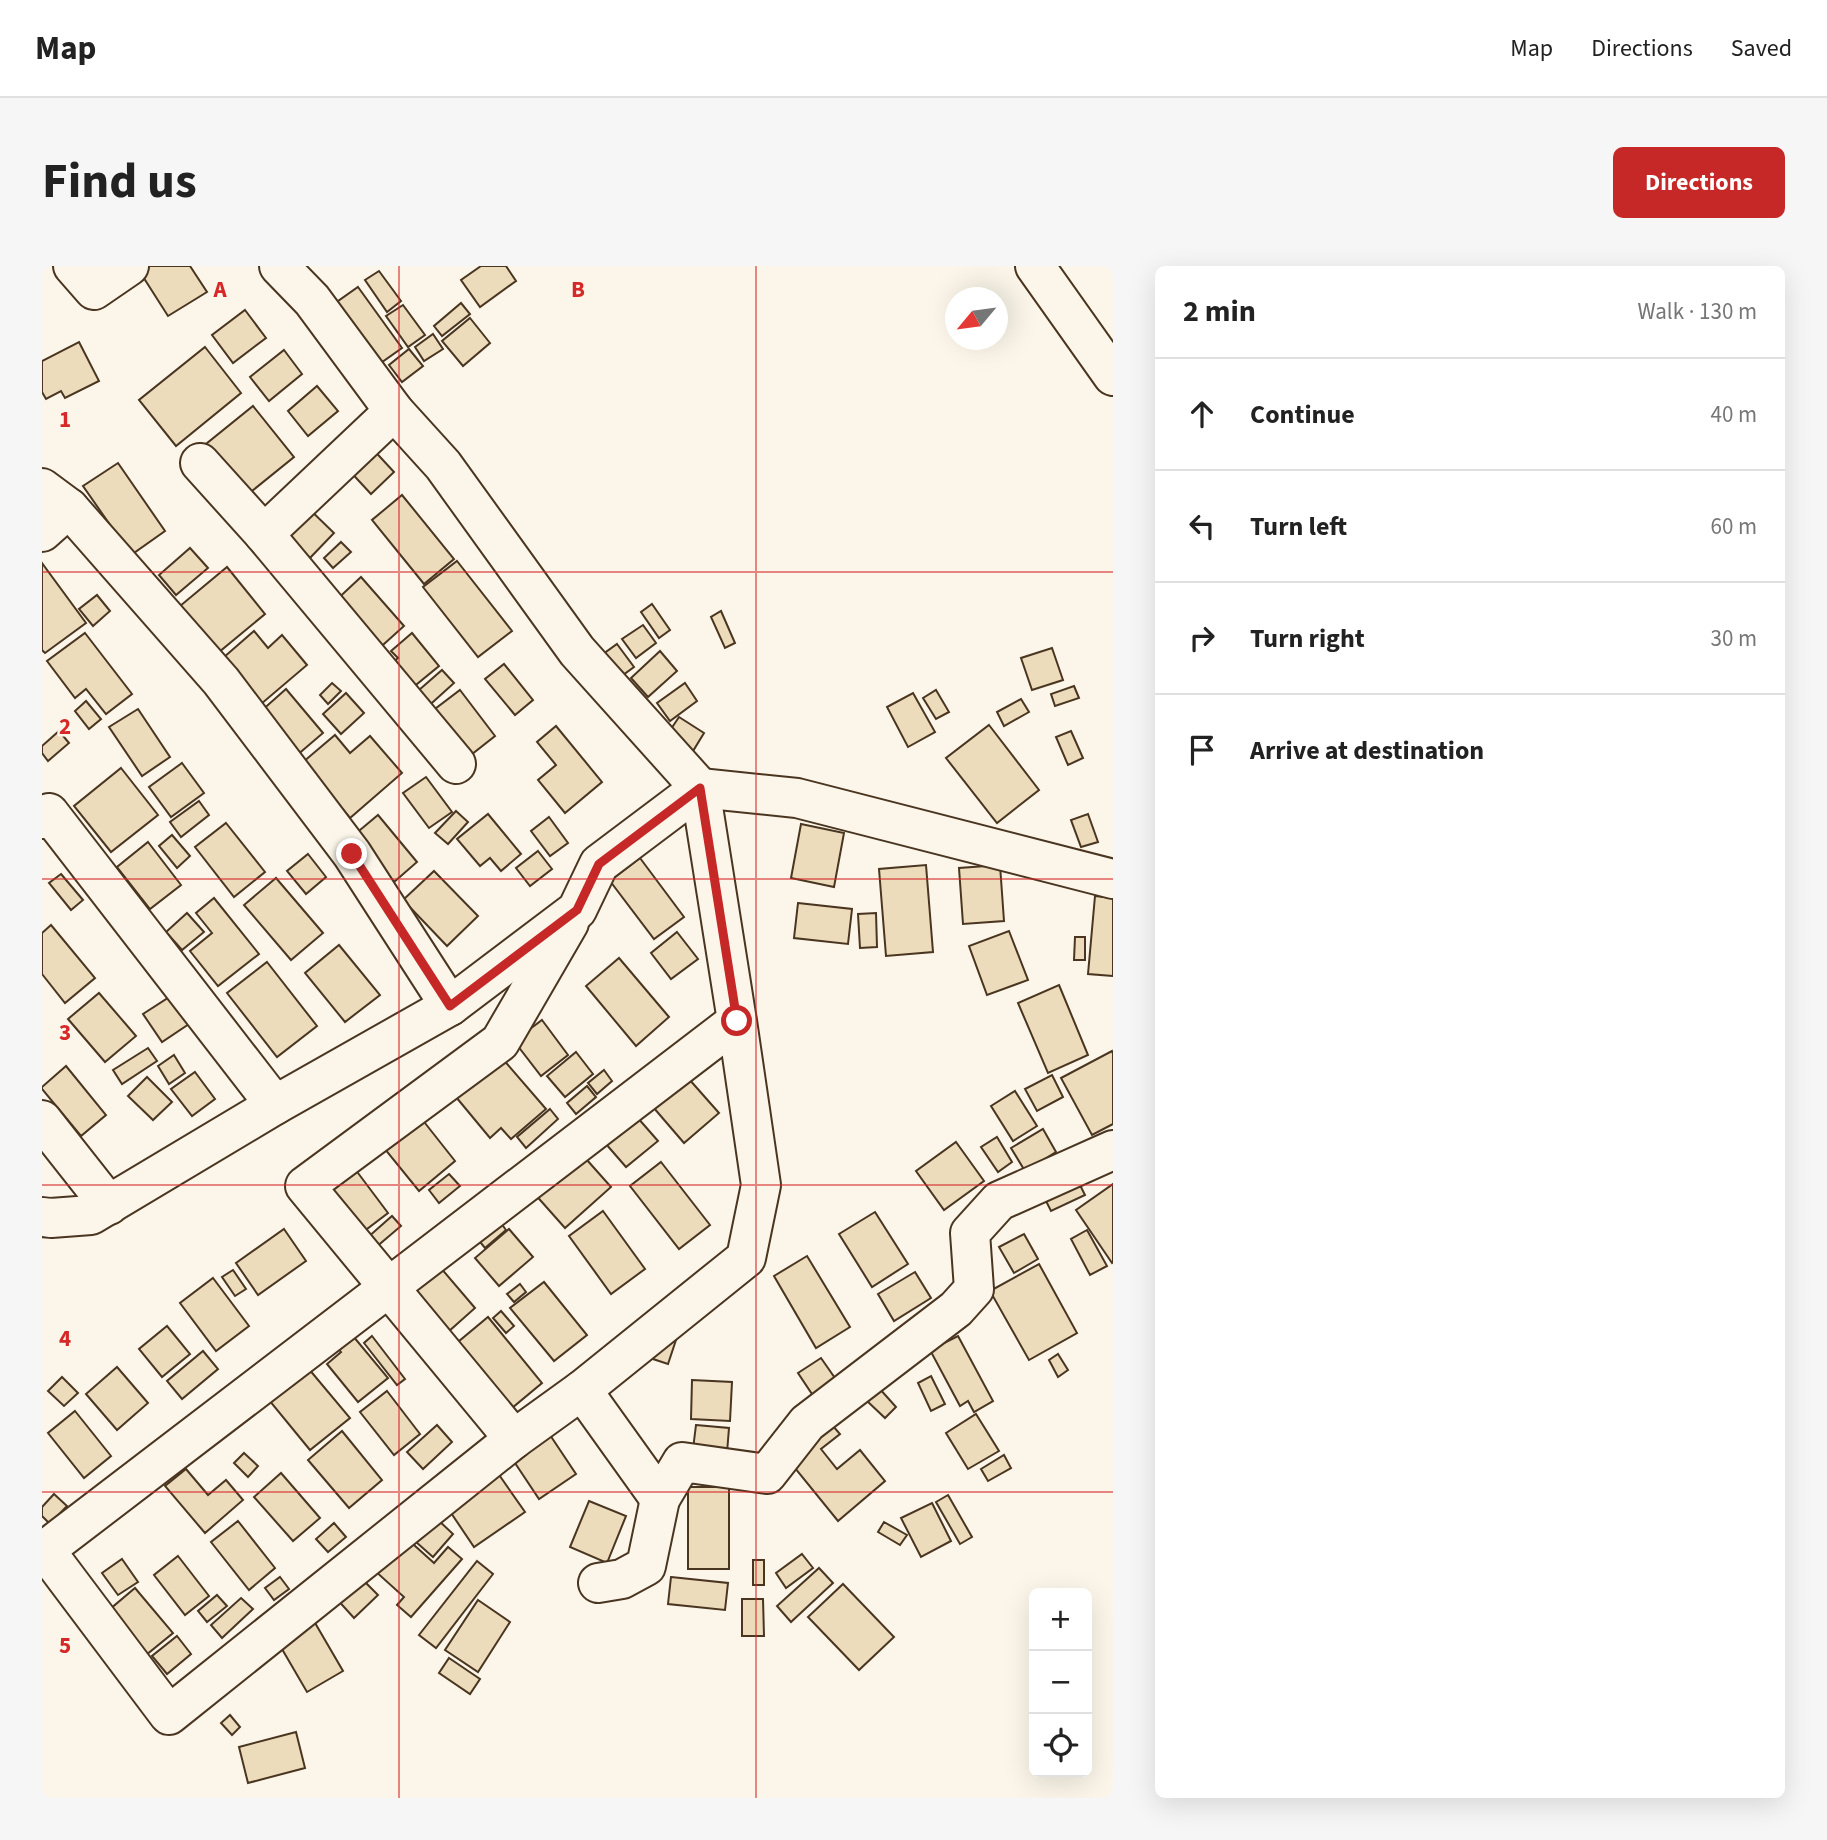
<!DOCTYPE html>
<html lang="en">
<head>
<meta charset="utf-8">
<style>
	:root { --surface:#fff; --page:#f6f6f6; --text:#222; --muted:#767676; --line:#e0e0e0; --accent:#c62828 }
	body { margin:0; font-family:"Source Sans 3",sans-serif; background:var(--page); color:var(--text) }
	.controls { position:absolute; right:21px; bottom:21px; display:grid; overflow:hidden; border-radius:10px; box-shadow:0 7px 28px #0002 }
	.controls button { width:63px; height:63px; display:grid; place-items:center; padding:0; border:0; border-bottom:2px solid var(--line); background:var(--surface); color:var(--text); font:35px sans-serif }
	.compass { position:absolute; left:903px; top:21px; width:63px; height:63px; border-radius:50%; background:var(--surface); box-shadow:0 7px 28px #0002; rotate:241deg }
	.stop { position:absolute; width:21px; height:21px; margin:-16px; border:5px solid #c62828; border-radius:50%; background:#fff }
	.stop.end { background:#c62828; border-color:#fff; box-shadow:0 2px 7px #0008 }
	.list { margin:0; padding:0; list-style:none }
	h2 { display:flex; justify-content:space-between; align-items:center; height:91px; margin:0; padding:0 28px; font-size:30px }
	h2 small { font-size:23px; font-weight:400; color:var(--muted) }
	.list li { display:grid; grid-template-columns:46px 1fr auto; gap:21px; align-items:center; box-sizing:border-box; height:112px; padding:0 28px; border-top:2px solid var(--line) }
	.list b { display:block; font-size:26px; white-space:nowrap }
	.list em { font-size:23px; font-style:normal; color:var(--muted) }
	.icon { flex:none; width:38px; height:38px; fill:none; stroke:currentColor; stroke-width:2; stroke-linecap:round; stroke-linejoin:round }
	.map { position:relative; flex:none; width:1071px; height:1532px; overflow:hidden; border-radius:10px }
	header { display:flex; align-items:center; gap:42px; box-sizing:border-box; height:98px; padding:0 35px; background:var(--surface); border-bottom:2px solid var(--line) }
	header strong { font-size:33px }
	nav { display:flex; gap:38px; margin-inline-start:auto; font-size:24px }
	.intro { display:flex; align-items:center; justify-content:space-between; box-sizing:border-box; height:168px; padding:0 42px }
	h1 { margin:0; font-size:49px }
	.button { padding:18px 32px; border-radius:10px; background:var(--accent); color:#fff; font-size:24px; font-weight:700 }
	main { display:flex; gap:42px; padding:0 42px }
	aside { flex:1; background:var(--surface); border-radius:10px; box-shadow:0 7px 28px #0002 }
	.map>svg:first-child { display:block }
	.building { fill:#ecdcbc; stroke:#4a3520; stroke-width:2 }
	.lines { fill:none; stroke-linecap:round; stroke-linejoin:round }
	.minor-casing { stroke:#4a3520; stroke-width:42 }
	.minor { stroke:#fbf6e9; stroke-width:38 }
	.route { stroke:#c62828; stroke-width:9 }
	.grid { fill:none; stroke:#d62828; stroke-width:2; stroke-opacity:0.55 }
	.grid-label { font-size:23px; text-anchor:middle; font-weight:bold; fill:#d62828; stroke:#fbf6e9; stroke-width:5; stroke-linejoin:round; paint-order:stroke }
</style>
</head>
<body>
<header>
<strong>Map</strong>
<nav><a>Map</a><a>Directions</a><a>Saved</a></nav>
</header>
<div class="intro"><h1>Find us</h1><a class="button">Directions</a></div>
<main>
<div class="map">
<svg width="1071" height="1532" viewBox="0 0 1071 1532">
	<rect width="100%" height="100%" fill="#fbf6e9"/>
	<g class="building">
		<path d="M 107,0 L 148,0 L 165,26 L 126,50 L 98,6 Z"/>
		<path d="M 439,0 L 464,0 L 474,15 L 438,41 L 419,14 Z"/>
		<path d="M 337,5 L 359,35 L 345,46 L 323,14 Z"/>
		<path d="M 316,21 L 360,82 L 333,101 L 289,40 Z"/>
		<path d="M 419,37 L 428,48 L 400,70 L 392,60 Z"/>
		<path d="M 361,39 L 383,69 L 366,81 L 344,50 Z"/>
		<path d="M 203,44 L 224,72 L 191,97 L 170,69 Z"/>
		<path d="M 428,52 L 448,77 L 421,100 L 400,75 Z"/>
		<path d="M 391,68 L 401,83 L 382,95 L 373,81 Z"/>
		<path d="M 37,76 L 57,115 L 23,132 L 19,125 L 4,133 L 0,126 L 0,95 Z"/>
		<path d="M 163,81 L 199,127 L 134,180 L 97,134 Z"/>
		<path d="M 367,83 L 381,100 L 360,116 L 347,99 Z"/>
		<path d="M 242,84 L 260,108 L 227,135 L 208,111 Z"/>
		<path d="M 275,120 L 296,145 L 266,170 L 246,145 Z"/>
		<path d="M 211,140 L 252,191 L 205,229 L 164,178 Z"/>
		<path d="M 327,179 L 352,206 L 329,228 L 304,201 Z"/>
		<path d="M 76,197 L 123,265 L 89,289 L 41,220 Z"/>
		<path d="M 360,229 L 412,293 L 382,318 L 330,254 Z"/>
		<path d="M 261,237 L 292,267 L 266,294 L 235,264 Z"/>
		<path d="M 299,276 L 309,286 L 291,302 L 282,292 Z"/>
		<path d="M 148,282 L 166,302 L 134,329 L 117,309 Z"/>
		<path d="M 415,295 L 470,365 L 436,391 L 381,321 Z"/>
		<path d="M 0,297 L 44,357 L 3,387 L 0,384 Z"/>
		<path d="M 185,301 L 223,348 L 171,391 L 132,345 Z"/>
		<path d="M 319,311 L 362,360 L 332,387 L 290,338 Z"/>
		<path d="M 55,329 L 68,345 L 51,360 L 37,343 Z"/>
		<path d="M 610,338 L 628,364 L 617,372 L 599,346 Z"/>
		<path d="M 679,345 L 693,377 L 683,382 L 669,351 Z"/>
		<path d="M 601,359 L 614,377 L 594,392 L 580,373 Z"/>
		<path d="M 212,365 L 226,382 L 240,369 L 265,399 L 212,444 L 174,398 Z"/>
		<path d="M 43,367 L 90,428 L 64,448 L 44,423 L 33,432 L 5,395 Z"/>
		<path d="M 370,367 L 397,400 L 364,427 L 344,402 L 356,392 L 349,385 Z"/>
		<path d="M 575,378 L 592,401 L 574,414 L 557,391 Z"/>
		<path d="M 1010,382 L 1021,414 L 990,424 L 979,392 Z"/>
		<path d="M 618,385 L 635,405 L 606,431 L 589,412 Z"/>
		<path d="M 462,398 L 491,434 L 473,449 L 443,413 Z"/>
		<path d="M 400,404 L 412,417 L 381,445 L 369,431 Z"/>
		<path d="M 290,417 L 299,425 L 286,438 L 278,429 Z"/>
		<path d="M 643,417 L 655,435 L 628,455 L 615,437 Z"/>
		<path d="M 1032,420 L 1037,432 L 1013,440 L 1009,428 Z"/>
		<path d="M 244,423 L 281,467 L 254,490 L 218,446 Z"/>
		<path d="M 418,424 L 453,470 L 425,492 L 389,446 Z"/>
		<path d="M 894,424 L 907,446 L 894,453 L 881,432 Z"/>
		<path d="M 304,427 L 322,447 L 299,468 L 281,448 Z"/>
		<path d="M 871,427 L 893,466 L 866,481 L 845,441 Z"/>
		<path d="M 979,433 L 987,446 L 962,460 L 955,446 Z"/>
		<path d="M 44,435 L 59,453 L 47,463 L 33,445 Z"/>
		<path d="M 96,443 L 128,491 L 100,510 L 67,461 Z"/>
		<path d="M 637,451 L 662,467 L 651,485 L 625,469 Z"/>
		<path d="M 947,459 L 997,524 L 955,557 L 904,492 Z"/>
		<path d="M 514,460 L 560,516 L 523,547 L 496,514 L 514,499 L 495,476 Z"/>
		<path d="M 17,465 L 27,477 L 6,495 L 0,487 L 0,480 Z"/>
		<path d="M 1029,465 L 1041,492 L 1026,499 L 1014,471 Z"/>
		<path d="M 293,469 L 308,487 L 328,470 L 360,507 L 308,552 L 261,496 Z"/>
		<path d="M 140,497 L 162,527 L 129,551 L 107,521 Z"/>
		<path d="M 79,502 L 116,549 L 69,586 L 32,540 Z"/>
		<path d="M 384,511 L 410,546 L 387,562 L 361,527 Z"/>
		<path d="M 157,535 L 167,549 L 139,571 L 128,556 Z"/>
		<path d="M 414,545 L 426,556 L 406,578 L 393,567 Z"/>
		<path d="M 446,548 L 479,588 L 459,605 L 448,592 L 438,600 L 415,573 Z"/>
		<path d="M 1046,548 L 1056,576 L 1039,581 L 1029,554 Z"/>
		<path d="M 336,549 L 375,596 L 352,616 L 312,569 Z"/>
		<path d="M 507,551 L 526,577 L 508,590 L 489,565 Z"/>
		<path d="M 184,557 L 223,606 L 192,631 L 153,581 Z"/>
		<path d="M 759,558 L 802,567 L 792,621 L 749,612 Z"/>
		<path d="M 130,569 L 148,590 L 135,602 L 117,580 Z"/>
		<path d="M 106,576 L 139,619 L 108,643 L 75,601 Z"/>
		<path d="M 496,585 L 510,603 L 488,620 L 474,602 Z"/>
		<path d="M 266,588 L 284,611 L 264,628 L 245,605 Z"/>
		<path d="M 598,592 L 642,651 L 612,673 L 568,615 Z"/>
		<path d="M 884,599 L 891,686 L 844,690 L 837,603 Z"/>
		<path d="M 958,599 L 962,655 L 921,658 L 917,602 Z"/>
		<path d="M 392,605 L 436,650 L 405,680 L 361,634 Z"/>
		<path d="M 19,608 L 41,634 L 29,644 L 7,617 Z"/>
		<path d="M 234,612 L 281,667 L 249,694 L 202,639 Z"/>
		<path d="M 1053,630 L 1071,632 L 1071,710 L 1046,708 Z"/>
		<path d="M 172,632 L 217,688 L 176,720 L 148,685 L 170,667 L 154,647 Z"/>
		<path d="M 756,637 L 810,643 L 806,678 L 752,672 Z"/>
		<path d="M 145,647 L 162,666 L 140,684 L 124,666 Z"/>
		<path d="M 834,647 L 835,681 L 818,682 L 816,648 Z"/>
		<path d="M 9,659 L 53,712 L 23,737 L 0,708 L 0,667 Z"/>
		<path d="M 967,665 L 986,714 L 945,729 L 927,680 Z"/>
		<path d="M 635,666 L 656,693 L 629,713 L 609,687 Z"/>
		<path d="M 1033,671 L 1043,671 L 1043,694 L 1032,694 Z"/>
		<path d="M 297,679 L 338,729 L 303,756 L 263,707 Z"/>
		<path d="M 577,692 L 627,751 L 594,780 L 544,720 Z"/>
		<path d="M 225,696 L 275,760 L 235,791 L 185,727 Z"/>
		<path d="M 1017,719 L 1046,789 L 1006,807 L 976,737 Z"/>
		<path d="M 57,727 L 94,770 L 63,796 L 26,753 Z"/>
		<path d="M 129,730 L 147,758 L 120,776 L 101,748 Z"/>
		<path d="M 500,754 L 526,789 L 499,810 L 472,775 Z"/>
		<path d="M 106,782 L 115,795 L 80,818 L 71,804 Z"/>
		<path d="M 1070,785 L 1071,788 L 1071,858 L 1050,869 L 1019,812 Z"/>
		<path d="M 534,786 L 551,808 L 523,831 L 505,810 Z"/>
		<path d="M 132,789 L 143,807 L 127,818 L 116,800 Z"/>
		<path d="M 460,792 L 504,843 L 469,873 L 459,862 L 448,872 L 414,831 Z"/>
		<path d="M 24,800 L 64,849 L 39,870 L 0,823 L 0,821 Z"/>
		<path d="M 562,804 L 570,815 L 555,828 L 546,817 Z"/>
		<path d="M 639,804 L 677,847 L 642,877 L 605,834 Z"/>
		<path d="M 153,806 L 173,833 L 150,850 L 129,823 Z"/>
		<path d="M 1010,809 L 1021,831 L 995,845 L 983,823 Z"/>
		<path d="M 105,811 L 130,836 L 111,854 L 86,830 Z"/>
		<path d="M 545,820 L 554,831 L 534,848 L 525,837 Z"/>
		<path d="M 973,825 L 995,860 L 971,875 L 949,840 Z"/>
		<path d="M 508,843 L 516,853 L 484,882 L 475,871 Z"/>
		<path d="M 588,843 L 616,875 L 584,901 L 557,870 Z"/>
		<path d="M 379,852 L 413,895 L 377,925 L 342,882 Z"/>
		<path d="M 1001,863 L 1014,886 L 983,905 L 969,882 Z"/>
		<path d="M 955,871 L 970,896 L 956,906 L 939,881 Z"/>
		<path d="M 914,876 L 942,915 L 902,944 L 874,905 Z"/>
		<path d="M 537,885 L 569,921 L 523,962 L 491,926 Z"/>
		<path d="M 619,896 L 668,959 L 637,983 L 588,920 Z"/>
		<path d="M 313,903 L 346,947 L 321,966 L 288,922 Z"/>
		<path d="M 407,908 L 418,920 L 397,937 L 387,924 Z"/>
		<path d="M 1034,911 L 1043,929 L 1009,945 L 1000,927 Z"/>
		<path d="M 1071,918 L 1071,996 L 1070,997 L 1034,944 Z"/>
		<path d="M 561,945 L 603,1003 L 569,1028 L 527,970 Z"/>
		<path d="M 833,946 L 866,998 L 830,1021 L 797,968 Z"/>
		<path d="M 350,950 L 359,960 L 333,982 L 325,972 Z"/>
		<path d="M 456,953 L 464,964 L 443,982 L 434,971 Z"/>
		<path d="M 242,963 L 264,995 L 216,1029 L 194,997 Z"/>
		<path d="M 467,963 L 491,991 L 457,1020 L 433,992 Z"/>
		<path d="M 1045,964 L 1065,1000 L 1048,1009 L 1029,973 Z"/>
		<path d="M 982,968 L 996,993 L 972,1007 L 957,981 Z"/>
		<path d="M 765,990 L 808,1061 L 774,1082 L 732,1010 Z"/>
		<path d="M 997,998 L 1035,1067 L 987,1094 L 948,1025 Z"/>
		<path d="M 398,1001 L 433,1042 L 406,1066 L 371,1025 Z"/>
		<path d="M 191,1004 L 204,1023 L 193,1030 L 180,1011 Z"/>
		<path d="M 873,1006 L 889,1032 L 852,1055 L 836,1028 Z"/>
		<path d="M 171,1012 L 207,1060 L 174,1085 L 138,1037 Z"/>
		<path d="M 502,1016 L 545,1069 L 512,1095 L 468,1042 Z"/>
		<path d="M 478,1018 L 484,1026 L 472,1036 L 465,1028 Z"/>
		<path d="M 459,1045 L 472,1060 L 464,1067 L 451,1052 Z"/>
		<path d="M 446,1051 L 500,1117 L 464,1147 L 410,1081 Z"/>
		<path d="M 125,1060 L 148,1088 L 120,1111 L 97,1083 Z"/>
		<path d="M 621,1063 L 636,1068 L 626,1098 L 611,1093 Z"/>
		<path d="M 306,1064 L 346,1112 L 316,1136 L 285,1098 L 299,1086 L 291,1076 Z"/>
		<path d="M 330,1070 L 363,1113 L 355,1119 L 322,1077 Z"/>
		<path d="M 916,1070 L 951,1135 L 932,1146 L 926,1135 L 918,1140 L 888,1084 Z"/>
		<path d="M 161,1085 L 176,1103 L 140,1133 L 125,1115 Z"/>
		<path d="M 1016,1088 L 1026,1104 L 1016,1111 L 1007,1094 Z"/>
		<path d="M 779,1092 L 795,1115 L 772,1131 L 756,1107 Z"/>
		<path d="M 261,1096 L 308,1152 L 268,1184 L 222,1128 Z"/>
		<path d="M 75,1101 L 106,1137 L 75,1164 L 44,1128 Z"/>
		<path d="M 889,1110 L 903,1138 L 889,1145 L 876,1117 Z"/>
		<path d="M 20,1111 L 36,1127 L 22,1140 L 6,1125 Z"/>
		<path d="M 650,1114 L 690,1116 L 688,1155 L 649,1153 Z"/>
		<path d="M 837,1122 L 854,1141 L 843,1152 L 824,1134 Z"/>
		<path d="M 345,1125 L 378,1168 L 352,1189 L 318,1146 Z"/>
		<path d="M 33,1145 L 69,1190 L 42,1212 L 6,1167 Z"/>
		<path d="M 934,1148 L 957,1185 L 926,1203 L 904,1167 Z"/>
		<path d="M 395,1159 L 410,1176 L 381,1203 L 365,1186 Z"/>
		<path d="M 654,1159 L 687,1162 L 685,1187 L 651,1183 Z"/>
		<path d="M 791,1160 L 798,1168 L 779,1183 L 795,1203 L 818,1184 L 843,1215 L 796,1255 L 748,1196 Z"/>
		<path d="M 504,1163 L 534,1208 L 497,1233 L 467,1188 Z"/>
		<path d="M 300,1165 L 340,1214 L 307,1242 L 266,1194 Z"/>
		<path d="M 202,1187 L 216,1200 L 206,1211 L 192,1197 Z"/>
		<path d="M 962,1189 L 969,1202 L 946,1215 L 939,1203 Z"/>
		<path d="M 144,1203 L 166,1229 L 184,1214 L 201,1234 L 163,1267 L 123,1220 Z"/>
		<path d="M 453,1203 L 483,1246 L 432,1281 L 403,1238 Z"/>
		<path d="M 239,1207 L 278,1252 L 251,1275 L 212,1231 Z"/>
		<rect x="646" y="1221" width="41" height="82"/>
		<path d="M 12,1228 L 25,1240 L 8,1258 L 0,1250 L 0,1241 Z"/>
		<path d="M 906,1229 L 930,1271 L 918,1278 L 894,1236 Z"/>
		<path d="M 547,1235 L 584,1250 L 565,1297 L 528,1281 Z"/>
		<path d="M 890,1237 L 909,1275 L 879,1291 L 859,1252 Z"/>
		<path d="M 395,1253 L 411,1268 L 391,1291 L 374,1276 Z"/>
		<path d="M 196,1255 L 233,1302 L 207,1324 L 169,1276 Z"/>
		<path d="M 842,1256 L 865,1269 L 858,1279 L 836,1266 Z"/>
		<path d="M 292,1257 L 304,1271 L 286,1286 L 274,1273 Z"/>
		<path d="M 362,1270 L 392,1297 L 406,1281 L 420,1293 L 369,1351 L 355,1339 L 362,1331 L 332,1304 Z"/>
		<path d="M 760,1288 L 771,1302 L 744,1322 L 734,1307 Z"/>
		<path d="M 136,1290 L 167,1330 L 143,1349 L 112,1309 Z"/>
		<path d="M 80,1293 L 96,1316 L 76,1329 L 60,1307 Z"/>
		<rect x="711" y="1294" width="11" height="25"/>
		<path d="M 435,1295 L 451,1308 L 394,1382 L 377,1369 Z"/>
		<path d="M 777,1302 L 791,1317 L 749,1356 L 735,1340 Z"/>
		<path d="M 316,1309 L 336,1329 L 312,1352 L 293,1331 Z"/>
		<path d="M 238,1311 L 247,1323 L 232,1334 L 223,1322 Z"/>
		<path d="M 629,1311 L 686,1317 L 683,1344 L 626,1338 Z"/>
		<path d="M 801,1318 L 852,1371 L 817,1404 L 766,1351 Z"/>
		<path d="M 93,1322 L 131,1367 L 104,1389 L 67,1344 Z"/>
		<path d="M 175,1329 L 185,1340 L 165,1356 L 156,1345 Z"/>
		<path d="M 199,1332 L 211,1343 L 180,1372 L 169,1359 Z"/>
		<path d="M 700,1333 L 721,1333 L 722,1370 L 700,1370 Z"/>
		<path d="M 436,1334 L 468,1356 L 436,1406 L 403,1384 Z"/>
		<path d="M 269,1350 L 301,1405 L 265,1426 L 233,1371 Z"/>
		<path d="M 135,1370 L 149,1388 L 125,1408 L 110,1390 Z"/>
		<path d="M 407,1392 L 438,1413 L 428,1428 L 397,1407 Z"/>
		<path d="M 188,1449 L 198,1461 L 190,1469 L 179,1457 Z"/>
		<path d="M 254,1466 L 263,1502 L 206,1517 L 197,1481 Z"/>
	</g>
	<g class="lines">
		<defs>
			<g id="minor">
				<path d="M 31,0 L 52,24 L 87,0"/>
				<path d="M 237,0 L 270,34 L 352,145 L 401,199 L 535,385 L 658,522 L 695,755 L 719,919 L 704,992 L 540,1124 L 472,1173 L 127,1449 L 3,1284 L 695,755"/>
				<path d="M 993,0 L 1071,110"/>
				<path d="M 352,145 L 222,268 L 414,498"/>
				<path d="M 158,197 L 222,268"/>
				<path d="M 0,222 L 27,242 L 179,415 L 310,588 L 408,740"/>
				<path d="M 0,266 L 27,242"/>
				<path d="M 0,553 L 7,547 L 233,839"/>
				<path d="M 0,854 L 67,939"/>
				<path d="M 0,951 L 9,952 L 49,949 L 233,839 L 408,740 L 535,644 L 557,598 L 658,522 L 755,532 L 1071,613"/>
				<path d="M 540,1124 L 618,1233 L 640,1196 L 725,1208 L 765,1157 L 914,1043 L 932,1023 L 928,967 L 957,935 L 1071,884"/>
				<path d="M 472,1173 L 263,920 L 458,776 L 527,657"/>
				<path d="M 556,1317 L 580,1313 L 604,1300 L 618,1233"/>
			</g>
		</defs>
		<use href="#minor" class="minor-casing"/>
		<use href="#minor" class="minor"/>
	</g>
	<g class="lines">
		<path class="route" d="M 310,588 L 408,740 L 535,644 L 557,598 L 658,522 L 695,755"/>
	</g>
	<path class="grid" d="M 357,0 L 357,1532M 714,0 L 714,1532M 0,306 L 1071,306M 0,613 L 1071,613M 0,919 L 1071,919M 0,1226 L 1071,1226"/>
	<g class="grid-label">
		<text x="178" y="31">A</text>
		<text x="536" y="31">B</text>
		<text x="23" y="161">1</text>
		<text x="23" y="468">2</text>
		<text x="23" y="774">3</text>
		<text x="23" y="1080">4</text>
		<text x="23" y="1387">5</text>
	</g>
</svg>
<div class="controls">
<button>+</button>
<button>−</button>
<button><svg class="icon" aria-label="locate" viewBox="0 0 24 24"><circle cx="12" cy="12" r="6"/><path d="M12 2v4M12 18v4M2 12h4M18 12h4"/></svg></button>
</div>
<svg class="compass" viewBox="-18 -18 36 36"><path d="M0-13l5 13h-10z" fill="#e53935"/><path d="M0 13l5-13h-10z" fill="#767676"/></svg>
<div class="stop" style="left:695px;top:755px"></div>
<div class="stop end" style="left:310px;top:588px"></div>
</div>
<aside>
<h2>2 min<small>Walk · 130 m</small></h2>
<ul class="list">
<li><svg class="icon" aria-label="ahead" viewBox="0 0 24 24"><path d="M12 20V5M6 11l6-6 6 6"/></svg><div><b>Continue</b></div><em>40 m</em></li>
<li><svg class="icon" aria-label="left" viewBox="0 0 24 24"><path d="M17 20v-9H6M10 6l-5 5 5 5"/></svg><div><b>Turn left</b></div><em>60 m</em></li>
<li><svg class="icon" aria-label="right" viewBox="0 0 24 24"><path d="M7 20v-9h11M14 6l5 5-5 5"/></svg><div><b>Turn right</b></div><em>30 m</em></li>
<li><svg class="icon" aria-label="arrive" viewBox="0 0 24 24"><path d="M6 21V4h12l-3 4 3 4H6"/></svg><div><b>Arrive at destination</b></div></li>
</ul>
</aside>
</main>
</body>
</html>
